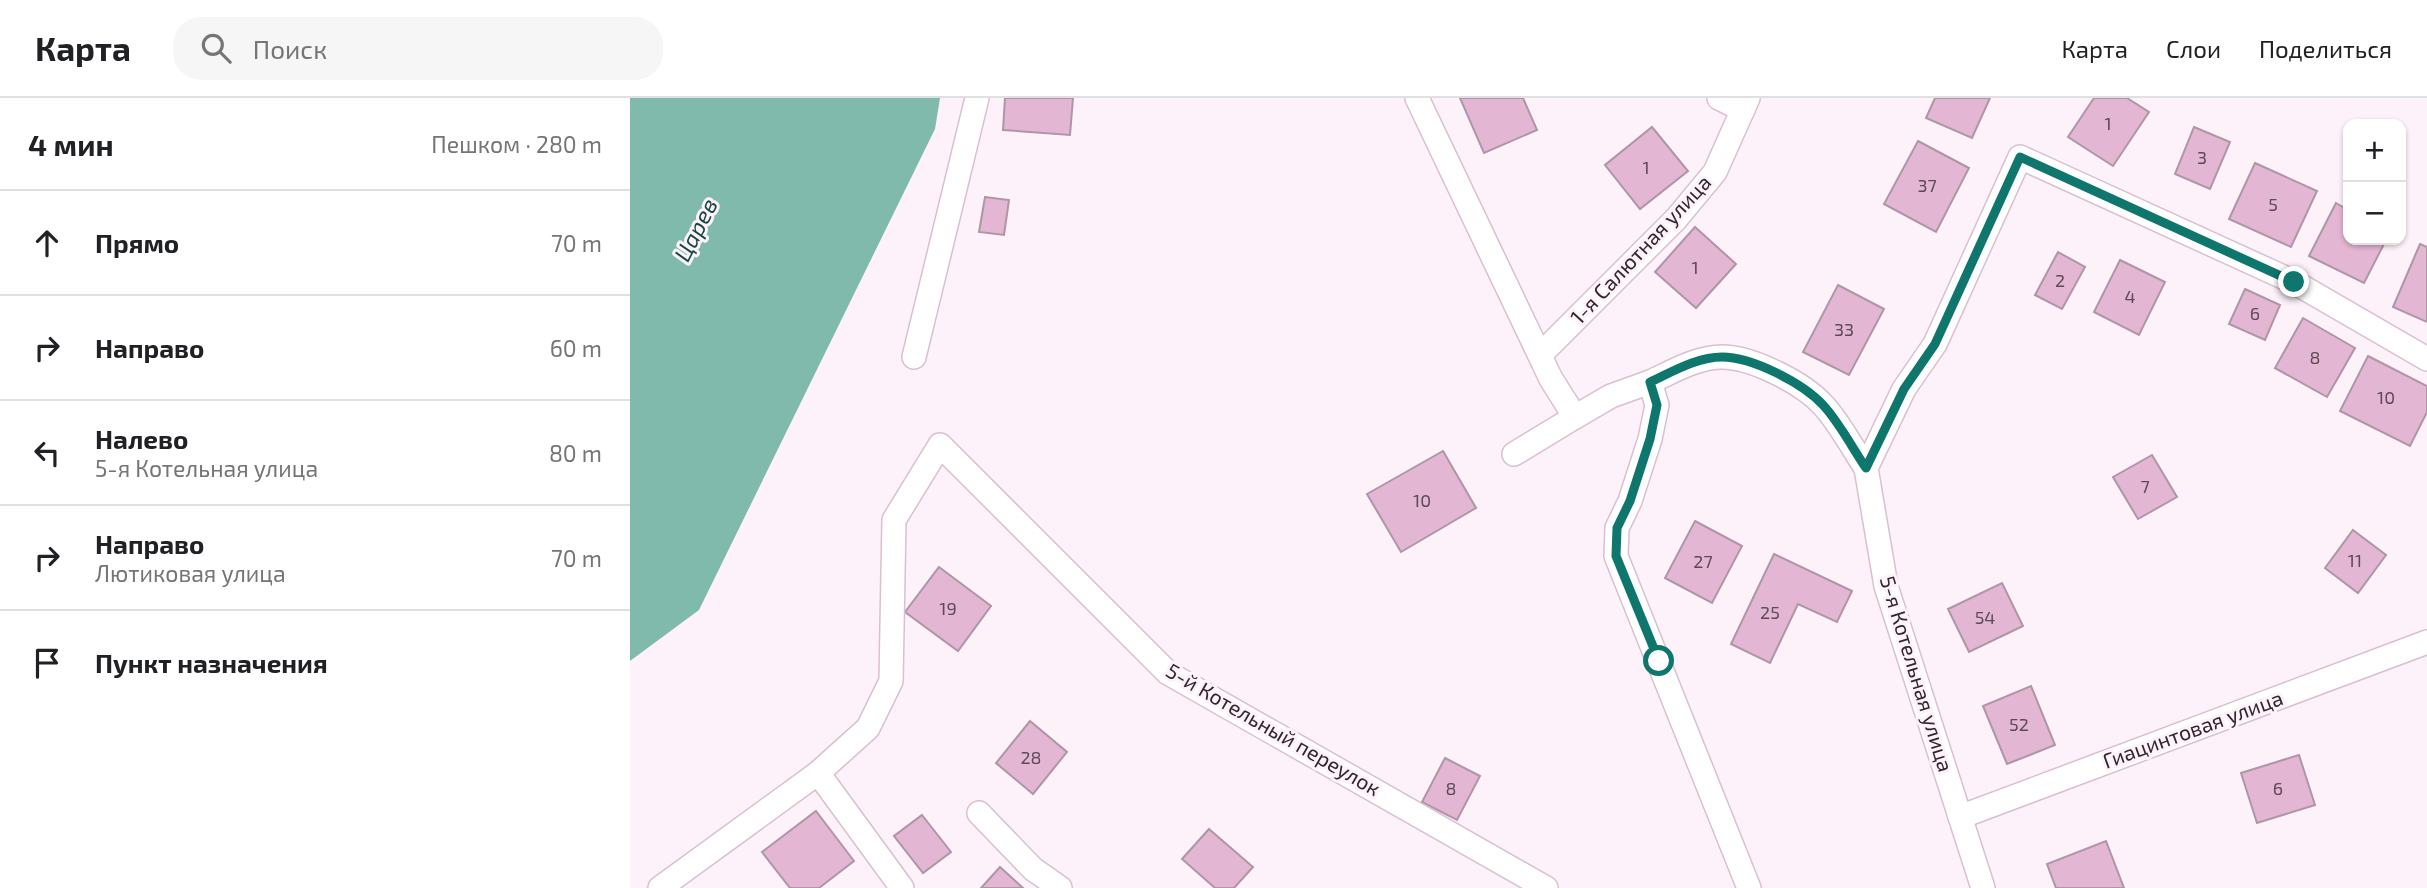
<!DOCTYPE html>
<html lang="ru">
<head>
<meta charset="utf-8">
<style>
	:root { --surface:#fff; --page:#f6f6f6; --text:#202124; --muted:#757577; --line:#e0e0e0 }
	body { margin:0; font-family:"Exo 2",sans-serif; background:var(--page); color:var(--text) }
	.controls { position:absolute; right:21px; top:21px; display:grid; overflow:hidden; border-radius:14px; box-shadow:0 2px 5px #0004 }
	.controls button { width:63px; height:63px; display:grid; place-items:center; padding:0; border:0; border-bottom:2px solid var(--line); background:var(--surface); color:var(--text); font:35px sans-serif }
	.stop { position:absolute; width:21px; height:21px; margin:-16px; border:5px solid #0f766e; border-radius:50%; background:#fff }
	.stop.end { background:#0f766e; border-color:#fff; box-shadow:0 2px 7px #0008 }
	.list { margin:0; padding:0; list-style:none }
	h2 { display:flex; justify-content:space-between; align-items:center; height:91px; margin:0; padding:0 28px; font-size:30px }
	h2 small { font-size:23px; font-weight:400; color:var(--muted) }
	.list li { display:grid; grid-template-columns:46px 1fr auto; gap:21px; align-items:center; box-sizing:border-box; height:105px; padding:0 28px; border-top:2px solid var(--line) }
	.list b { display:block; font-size:26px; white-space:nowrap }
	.list p { margin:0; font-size:23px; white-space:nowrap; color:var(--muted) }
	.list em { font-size:23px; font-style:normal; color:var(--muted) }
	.icon { flex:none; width:38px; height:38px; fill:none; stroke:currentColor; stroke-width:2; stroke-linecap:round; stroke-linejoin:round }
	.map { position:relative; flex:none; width:1797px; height:790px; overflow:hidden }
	header { display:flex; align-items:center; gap:42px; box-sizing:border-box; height:98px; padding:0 35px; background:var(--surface); border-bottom:2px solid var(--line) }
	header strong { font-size:33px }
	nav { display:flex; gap:38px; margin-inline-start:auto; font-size:24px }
	.search { width:490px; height:63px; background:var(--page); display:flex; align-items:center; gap:18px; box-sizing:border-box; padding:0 24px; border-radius:28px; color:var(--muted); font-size:26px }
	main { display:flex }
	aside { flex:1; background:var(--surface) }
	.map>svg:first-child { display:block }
	.water { fill:#80baac }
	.building { fill:#e3b6d3; stroke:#af95a6; stroke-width:2 }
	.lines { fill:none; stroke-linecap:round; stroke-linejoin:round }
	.minor-casing { stroke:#dbbfd0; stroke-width:26 }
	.minor { stroke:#fff; stroke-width:23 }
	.route { stroke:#0f766e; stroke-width:9 }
	.labels { text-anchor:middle; stroke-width:6; stroke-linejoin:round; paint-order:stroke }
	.number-label { font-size:18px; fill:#5e4a56 }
	.street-label { font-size:21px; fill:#31262d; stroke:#fdf2f9 }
	.water-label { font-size:23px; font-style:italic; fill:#15483e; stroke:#fdf2f9 }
</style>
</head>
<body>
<header>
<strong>Карта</strong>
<div class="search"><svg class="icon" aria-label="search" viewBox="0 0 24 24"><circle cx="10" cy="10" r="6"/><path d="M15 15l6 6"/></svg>Поиск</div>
<nav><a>Карта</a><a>Слои</a><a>Поделиться</a></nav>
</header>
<main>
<aside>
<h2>4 мин<small>Пешком · 280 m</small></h2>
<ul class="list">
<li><svg class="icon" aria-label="ahead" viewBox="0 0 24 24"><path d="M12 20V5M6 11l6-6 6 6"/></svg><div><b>Прямо</b></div><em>70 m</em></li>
<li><svg class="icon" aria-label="right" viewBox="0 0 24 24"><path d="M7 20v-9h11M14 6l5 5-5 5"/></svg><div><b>Направо</b></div><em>60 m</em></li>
<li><svg class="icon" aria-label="left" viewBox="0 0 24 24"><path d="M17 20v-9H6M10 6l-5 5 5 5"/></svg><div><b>Налево</b><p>5-я Котельная улица</p></div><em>80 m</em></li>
<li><svg class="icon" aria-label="right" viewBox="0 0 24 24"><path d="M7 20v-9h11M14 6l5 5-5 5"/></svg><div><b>Направо</b><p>Лютиковая улица</p></div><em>70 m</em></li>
<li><svg class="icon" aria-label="arrive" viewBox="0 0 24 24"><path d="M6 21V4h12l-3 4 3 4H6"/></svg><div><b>Пункт назначения</b></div></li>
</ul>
</aside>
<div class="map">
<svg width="1797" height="790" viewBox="0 0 1797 790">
	<rect width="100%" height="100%" fill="#fdf2f9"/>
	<path class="water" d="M 0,0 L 310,0 L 305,31 L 69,512 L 0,563 Z"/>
	<g class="building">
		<path d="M 375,0 L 443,0 L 440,37 L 373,32 Z"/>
		<path d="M 830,0 L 893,0 L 907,32 L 854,55 Z"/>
		<path d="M 1305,0 L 1360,0 L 1342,40 L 1296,20 Z"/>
		<path d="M 1464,0 L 1497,0 L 1519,14 L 1483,68 L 1438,39 Z"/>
		<path d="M 1022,29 L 1058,73 L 1010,111 L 975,67 Z"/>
		<path d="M 1564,29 L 1600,44 L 1580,91 L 1545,76 Z"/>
		<path d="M 1288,43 L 1339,70 L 1306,134 L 1254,106 Z"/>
		<path d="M 1625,65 L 1687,93 L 1661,149 L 1599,121 Z"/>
		<path d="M 355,99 L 379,102 L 374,137 L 349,134 Z"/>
		<path d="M 1706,105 L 1718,112 L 1718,142 L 1756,142 L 1734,185 L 1679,158 Z"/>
		<path d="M 1065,129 L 1106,166 L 1066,210 L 1025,174 Z"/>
		<path d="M 1790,146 L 1797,149 L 1797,224 L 1763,209 Z"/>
		<path d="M 1428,154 L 1455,169 L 1432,211 L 1405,197 Z"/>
		<path d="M 1490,162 L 1535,184 L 1509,237 L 1464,214 Z"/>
		<path d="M 1208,187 L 1254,211 L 1219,277 L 1173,254 Z"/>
		<path d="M 1615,191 L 1650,207 L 1635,242 L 1599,226 Z"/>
		<path d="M 1673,220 L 1725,250 L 1697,299 L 1645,270 Z"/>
		<path d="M 1738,258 L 1797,288 L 1797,314 L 1780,348 L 1710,313 Z"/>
		<path d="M 813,353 L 846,410 L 771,454 L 737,396 Z"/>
		<path d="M 1522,357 L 1547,399 L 1508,421 L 1483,379 Z"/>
		<path d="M 1065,423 L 1112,448 L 1082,505 L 1035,480 Z"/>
		<path d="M 1723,432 L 1756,457 L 1728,495 L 1695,470 Z"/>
		<path d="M 1144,456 L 1222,493 L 1207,524 L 1168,506 L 1140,565 L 1101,546 Z"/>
		<path d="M 309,469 L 361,508 L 328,553 L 275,514 Z"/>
		<path d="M 1372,485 L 1393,528 L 1339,554 L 1318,511 Z"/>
		<path d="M 1401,588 L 1425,647 L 1377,666 L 1353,608 Z"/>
		<path d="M 400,623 L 437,654 L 403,696 L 366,665 Z"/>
		<path d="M 1669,657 L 1685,707 L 1627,725 L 1611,675 Z"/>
		<path d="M 815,660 L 850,678 L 827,722 L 792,704 Z"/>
		<path d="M 186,713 L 224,763 L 189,790 L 160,790 L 132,754 Z"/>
		<path d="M 292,717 L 321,754 L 293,775 L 264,738 Z"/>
		<path d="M 579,731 L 623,769 L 604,790 L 585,790 L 552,761 Z"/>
		<path d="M 1476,743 L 1494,790 L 1426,790 L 1417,766 Z"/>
		<path d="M 370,769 L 393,790 L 351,790 Z"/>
	</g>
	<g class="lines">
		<defs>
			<g id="minor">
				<path d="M 787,0 L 921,281 L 945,319 L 981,298 L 1020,284"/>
				<path d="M 1089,0 L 1113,12"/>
				<path d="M 910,257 L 1046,121 L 1085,74 L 1118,0"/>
				<path d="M 284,259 L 347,0"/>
				<path d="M 884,356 L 945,319"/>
				<path d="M 188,675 L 272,790"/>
				<path d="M 349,715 L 403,771 L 430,790"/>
				<path d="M 1330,719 L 1797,544"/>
				<path d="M 30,790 L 188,675 L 238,630 L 261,583 L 264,422 L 310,347 L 538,575 L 916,790"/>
				<path d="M 1119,790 L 986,458 L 987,430 L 1000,403 L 1020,341 L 1027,307 L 1020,284 C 1042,274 1067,259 1092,259 C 1122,259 1173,285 1193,307 C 1209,324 1223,351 1236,370"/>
				<path d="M 1353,790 L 1256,488 L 1236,370 L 1274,291 L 1305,246 L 1390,59 L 1664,184 L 1797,261"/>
			</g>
		</defs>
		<use href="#minor" class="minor-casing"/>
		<use href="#minor" class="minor"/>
	</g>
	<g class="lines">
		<path class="route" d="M 1029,563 L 986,458 L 987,430 L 1000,403 L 1020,341 L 1027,307 L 1020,284 C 1042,274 1067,259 1092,259 C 1122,259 1173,285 1193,307 C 1209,324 1223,351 1236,370 L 1274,291 L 1305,246 L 1390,59 L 1664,184"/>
	</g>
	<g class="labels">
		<g class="number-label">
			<text x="1478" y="32">1</text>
			<text x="1572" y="66">3</text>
			<text x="1016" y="76">1</text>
			<text x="1297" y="94">37</text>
			<text x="1643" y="113">5</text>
			<text x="1065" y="176">1</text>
			<text x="1430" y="189">2</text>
			<text x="1500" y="205">4</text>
			<text x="1625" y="222">6</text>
			<text x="1214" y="238">33</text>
			<text x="1685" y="266">8</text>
			<text x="1756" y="306">10</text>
			<text x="1515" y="395">7</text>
			<text x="792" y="409">10</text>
			<text x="1725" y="469">11</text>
			<text x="1073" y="470">27</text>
			<text x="318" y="517">19</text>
			<text x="1140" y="521">25</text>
			<text x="1355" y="526">54</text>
			<text x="1389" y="633">52</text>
			<text x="401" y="666">28</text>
			<text x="821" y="697">8</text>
			<text x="1648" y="697">6</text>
		</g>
		<g class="street-label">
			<text transform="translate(1011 152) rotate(-47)" y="7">1-я Салютная улица</text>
			<text transform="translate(1286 576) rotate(73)" y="7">5-я Котельная улица</text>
			<text transform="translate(643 632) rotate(30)" y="7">5-й Котельный переулок</text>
			<text transform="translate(1563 632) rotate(-20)" y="7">Гиацинтовая улица</text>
		</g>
		<g class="water-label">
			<text transform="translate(66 132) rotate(-63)" y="8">Царев</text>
		</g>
	</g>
</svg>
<div class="controls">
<button>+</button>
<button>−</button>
</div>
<div class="stop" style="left:1029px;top:563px"></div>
<div class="stop end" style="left:1664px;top:184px"></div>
</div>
</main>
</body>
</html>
